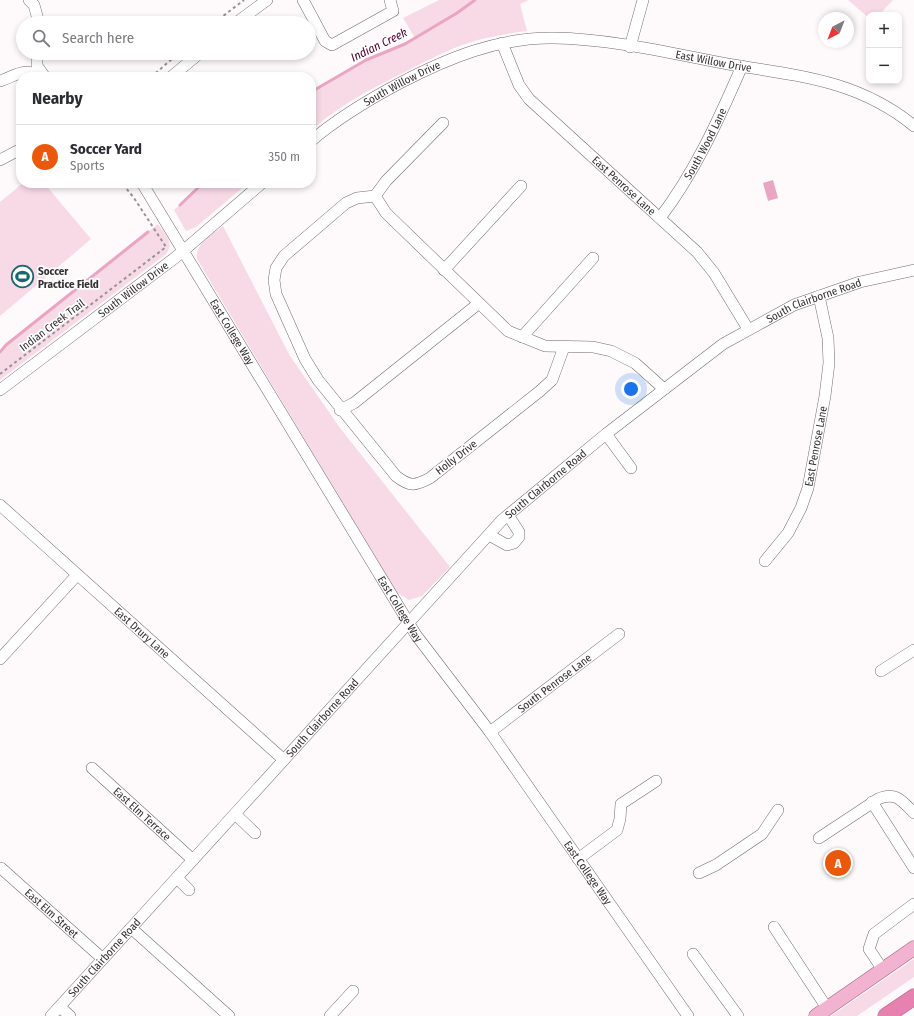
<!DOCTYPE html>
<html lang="en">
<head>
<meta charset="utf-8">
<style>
	:root { --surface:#fff; --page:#f7f7f7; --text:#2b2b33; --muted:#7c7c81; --line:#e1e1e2; --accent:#ea580c }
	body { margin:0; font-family:"Fira Sans Condensed",sans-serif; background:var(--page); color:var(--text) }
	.controls { position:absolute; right:12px; top:12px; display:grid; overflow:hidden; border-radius:8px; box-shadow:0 2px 6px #0003 }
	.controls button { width:36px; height:36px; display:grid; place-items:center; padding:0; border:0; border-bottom:1px solid var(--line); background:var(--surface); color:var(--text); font:20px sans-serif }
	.compass { position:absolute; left:818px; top:12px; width:36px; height:36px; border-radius:50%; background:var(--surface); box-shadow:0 2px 6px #0003; rotate:222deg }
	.you { position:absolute; left:631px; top:389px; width:14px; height:14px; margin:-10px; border:3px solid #fff; border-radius:50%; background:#1a73e8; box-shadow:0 0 0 6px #1a73e833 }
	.badge { display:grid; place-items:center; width:26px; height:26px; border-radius:50%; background:var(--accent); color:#fff; font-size:13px; font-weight:700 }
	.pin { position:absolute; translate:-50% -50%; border:2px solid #fff; box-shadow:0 1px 4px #0006 }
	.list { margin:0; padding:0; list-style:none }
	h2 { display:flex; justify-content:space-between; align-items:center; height:52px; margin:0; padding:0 16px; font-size:17px }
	h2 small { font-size:13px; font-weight:400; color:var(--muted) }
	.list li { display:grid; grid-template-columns:26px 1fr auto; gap:12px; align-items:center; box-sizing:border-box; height:64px; padding:0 16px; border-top:1px solid var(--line) }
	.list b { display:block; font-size:15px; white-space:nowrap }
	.list p { margin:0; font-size:13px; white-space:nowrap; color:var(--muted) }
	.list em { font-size:13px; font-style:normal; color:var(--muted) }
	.icon { flex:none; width:22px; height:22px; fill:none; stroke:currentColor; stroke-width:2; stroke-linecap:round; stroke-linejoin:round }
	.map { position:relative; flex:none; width:914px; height:1016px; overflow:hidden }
	.search { position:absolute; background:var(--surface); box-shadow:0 2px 6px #0003; left:16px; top:16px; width:300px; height:44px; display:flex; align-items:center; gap:10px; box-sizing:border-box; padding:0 14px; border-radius:22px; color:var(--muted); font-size:15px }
	.panel { position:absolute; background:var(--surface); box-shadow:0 2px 6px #0003; left:16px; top:72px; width:300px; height:116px; border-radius:16px }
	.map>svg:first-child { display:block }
	.green { fill:#f7dae6 }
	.water { fill:#e9a5c2 }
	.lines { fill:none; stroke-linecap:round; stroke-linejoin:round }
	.stream { stroke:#e9a5c2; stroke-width:3 }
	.minor-casing { stroke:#746b6f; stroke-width:12 }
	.major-casing { stroke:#a86584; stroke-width:15 }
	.highway-casing { stroke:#a86584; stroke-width:17 }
	.path { stroke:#979394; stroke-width:2; stroke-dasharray:3 3; stroke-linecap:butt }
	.minor { stroke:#fff; stroke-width:11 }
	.major { stroke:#f1b3d0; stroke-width:14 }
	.highway { stroke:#e781b0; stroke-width:16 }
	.labels { text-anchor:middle; stroke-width:3.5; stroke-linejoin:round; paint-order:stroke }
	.street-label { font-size:11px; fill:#343031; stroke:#fff }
	.poi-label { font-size:11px; font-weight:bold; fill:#343031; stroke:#fff; text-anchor:start }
	.water-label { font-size:12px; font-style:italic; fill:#500030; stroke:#fff }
</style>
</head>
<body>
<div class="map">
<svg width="914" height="1016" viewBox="0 0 914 1016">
	<rect width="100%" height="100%" fill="#fef9fb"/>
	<g class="green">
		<path d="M 439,0 L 529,0 L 520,4 L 527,31 C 506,34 485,37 465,44 C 445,51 426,61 407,71 C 372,88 340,105 311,130 L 311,92 L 366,60 L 415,38 L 403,18 Z"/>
		<path d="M 848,0 L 893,0 L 879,15 L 869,15 L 869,18 Z"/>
		<path d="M 23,183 L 44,183 L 91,239 L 0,316 L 0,202 Z"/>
		<path d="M 203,183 L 248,183 L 196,227 L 186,231 L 174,210 Z"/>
		<path d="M 158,224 C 165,234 175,243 166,254 L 0,380 L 0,352 L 6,345 Z"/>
		<path d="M 223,226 L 290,356 L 340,428 L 450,567 L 422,596 L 409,600 L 396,592 L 197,259 C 195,243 212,235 223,226 Z"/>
		<path d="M 914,959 L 914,977 L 857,1016 L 831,1016 Z"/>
	</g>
	<path class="water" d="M 773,180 L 778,198 L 768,201 L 763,183 Z"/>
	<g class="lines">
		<g class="stream">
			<path d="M 311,92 L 366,60 L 405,44 L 457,13 L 475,0"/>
			<path d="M 180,205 L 203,183"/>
			<path d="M 0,352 L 6,345 L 148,232"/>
		</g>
		<defs>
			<g id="minor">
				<path d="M 29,0 L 34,5 L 39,23"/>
				<path d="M 303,0 L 325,41 L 332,45 L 393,11 L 390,0"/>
				<path d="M 236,23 L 267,0"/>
				<path id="s1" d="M 502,43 L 519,85 L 529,99 L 697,252 L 714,273 L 748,329"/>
				<path d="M 630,47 L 643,0"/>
				<path d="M 37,53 L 37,66 L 45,77"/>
				<path d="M 171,77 L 200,53"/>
				<path d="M 0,81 C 18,75 23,67 42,77"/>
				<path id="s2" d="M 311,141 C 339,117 368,100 400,83 C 448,58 499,37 554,38 C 614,39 674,54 733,65 C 801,76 859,81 914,126"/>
				<path d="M 0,160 L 21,149"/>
				<path id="s3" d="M 142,183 L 416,635 L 490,732 L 688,1016"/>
				<path d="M 375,196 L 386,181 L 443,123"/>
				<path id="s4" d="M 660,218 C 695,172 719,119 742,66"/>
				<path d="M 444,270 L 521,186"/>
				<path d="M 522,337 L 593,258"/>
				<path d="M 564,347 L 552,380 L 540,391 L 430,478 C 415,486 410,487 396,476 L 318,380 L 305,359 L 276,294 L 274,280 L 276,268 L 284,256 L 346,203 L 357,198 L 375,196 L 386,213 L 508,331 L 545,346 L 593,347 L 611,351 L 635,363 L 664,389"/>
				<path id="s5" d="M 0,390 L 176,257 L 262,183"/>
				<path d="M 340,410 L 354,403 L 478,304"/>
				<path d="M 606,434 L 631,468"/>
				<path id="s6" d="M 0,505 L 284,760"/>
				<path d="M 489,535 L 507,545 L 514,543 L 519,537 L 519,532 L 508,515"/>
				<path id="s7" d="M 765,561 L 788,533 L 801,508 L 808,488 L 825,396 L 829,363 L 828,338 L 819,296"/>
				<path d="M 0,659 L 77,575"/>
				<path d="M 881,671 L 914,650"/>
				<path id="s8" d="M 490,732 L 619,634"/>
				<path id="s9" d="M 92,768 L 193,860"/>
				<path d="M 872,802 L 914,868"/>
				<path d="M 235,814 L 255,833"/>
				<path d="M 819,838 L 878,799 C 896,791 902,801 914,813"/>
				<path d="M 578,859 L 617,830 L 620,819 L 621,804 L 656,781"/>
				<path id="s10" d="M 1,868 L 103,959"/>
				<path d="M 699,873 L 716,865 L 762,834 L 778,810"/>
				<path d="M 177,878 L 189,890"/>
				<path d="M 774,927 L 827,1008"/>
				<path d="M 131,928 L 229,1016"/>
				<path d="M 693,954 L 738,1016"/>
				<path d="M 883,970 L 869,949 L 874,934 L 914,904"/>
				<path d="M 60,1007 L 70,1016"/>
				<path id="s11" d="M 51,1016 L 502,520 L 606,434 L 723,344 L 794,305 L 860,282 L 914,270"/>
				<path d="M 330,1016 L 353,991"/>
			</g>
			<path id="major" d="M 816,1016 L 914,948"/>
			<path id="highway" d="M 886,1016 L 914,997"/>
		</defs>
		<use href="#minor" class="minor-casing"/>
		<use href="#major" class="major-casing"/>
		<use href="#highway" class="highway-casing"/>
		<g class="path">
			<path d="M 214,23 L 244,0"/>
			<path d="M 151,77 L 179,53"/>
			<path d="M 0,374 L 166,247 L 134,198 L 122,183"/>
		</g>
		<use href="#minor" class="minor"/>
		<use href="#major" class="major"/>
		<use href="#highway" class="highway"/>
	</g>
	<defs>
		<symbol id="stadium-ring" viewBox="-11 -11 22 22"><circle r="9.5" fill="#fff" stroke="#19676c" stroke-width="1.5"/><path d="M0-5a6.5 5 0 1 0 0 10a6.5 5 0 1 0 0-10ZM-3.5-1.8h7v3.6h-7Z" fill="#19676c"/></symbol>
	</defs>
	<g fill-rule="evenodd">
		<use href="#stadium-ring" x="10" y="264" width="25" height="25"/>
	</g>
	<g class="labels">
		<g class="street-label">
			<text dy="4" stroke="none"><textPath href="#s2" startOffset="430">East Willow Drive</textPath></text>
			<text dy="4" stroke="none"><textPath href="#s2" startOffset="108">South Willow Drive</textPath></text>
			<text dy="4" stroke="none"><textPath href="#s4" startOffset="87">South Wood Lane</textPath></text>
			<text dy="4" stroke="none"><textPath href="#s1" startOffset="191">East Penrose Lane</textPath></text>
			<text dy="4" stroke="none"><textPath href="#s5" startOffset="167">South Willow Drive</textPath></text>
			<text dy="4" stroke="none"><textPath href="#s11" startOffset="1054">South Clairborne Road</textPath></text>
			<text transform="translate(52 325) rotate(-37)" y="4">Indian Creek Trail</text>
			<text dy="4" stroke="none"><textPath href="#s3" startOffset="174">East College Way</textPath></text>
			<text dy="4" stroke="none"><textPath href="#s7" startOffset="128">East Penrose Lane</textPath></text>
			<text transform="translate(456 457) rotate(-38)" y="4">Holly Drive</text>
			<text dy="4" stroke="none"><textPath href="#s11" startOffset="727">South Clairborne Road</textPath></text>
			<text dy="4" stroke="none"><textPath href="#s3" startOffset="498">East College Way</textPath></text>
			<text dy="4" stroke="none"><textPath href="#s6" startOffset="191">East Drury Lane</textPath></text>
			<text dy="4" stroke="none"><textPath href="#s8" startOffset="81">South Penrose Lane</textPath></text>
			<text dy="4" stroke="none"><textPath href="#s11" startOffset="403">South Clairborne Road</textPath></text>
			<text dy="4" stroke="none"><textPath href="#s9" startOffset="68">East Elm Terrace</textPath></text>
			<text dy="4" stroke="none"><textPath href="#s3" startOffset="822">East College Way</textPath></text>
			<text dy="4" stroke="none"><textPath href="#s10" startOffset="68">East Elm Street</textPath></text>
			<text dy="4" stroke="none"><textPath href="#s11" startOffset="79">South Clairborne Road</textPath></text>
		</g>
		<g class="poi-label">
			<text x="38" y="275">Soccer<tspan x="38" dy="13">Practice Field</tspan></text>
		</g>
		<g class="water-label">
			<text transform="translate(379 45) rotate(-26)" y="4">Indian Creek</text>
		</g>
	</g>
</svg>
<div class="controls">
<button>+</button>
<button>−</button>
</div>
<svg class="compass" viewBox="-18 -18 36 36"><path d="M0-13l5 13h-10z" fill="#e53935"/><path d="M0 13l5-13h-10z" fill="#7c7c81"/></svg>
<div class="you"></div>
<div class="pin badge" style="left:838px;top:863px">A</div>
<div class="search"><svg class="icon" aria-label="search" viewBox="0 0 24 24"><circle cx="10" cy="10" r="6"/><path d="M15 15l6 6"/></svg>Search here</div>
<section class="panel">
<h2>Nearby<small></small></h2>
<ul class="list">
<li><span class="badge">A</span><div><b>Soccer Yard</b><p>Sports</p></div><em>350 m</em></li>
</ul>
</section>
</div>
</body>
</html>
